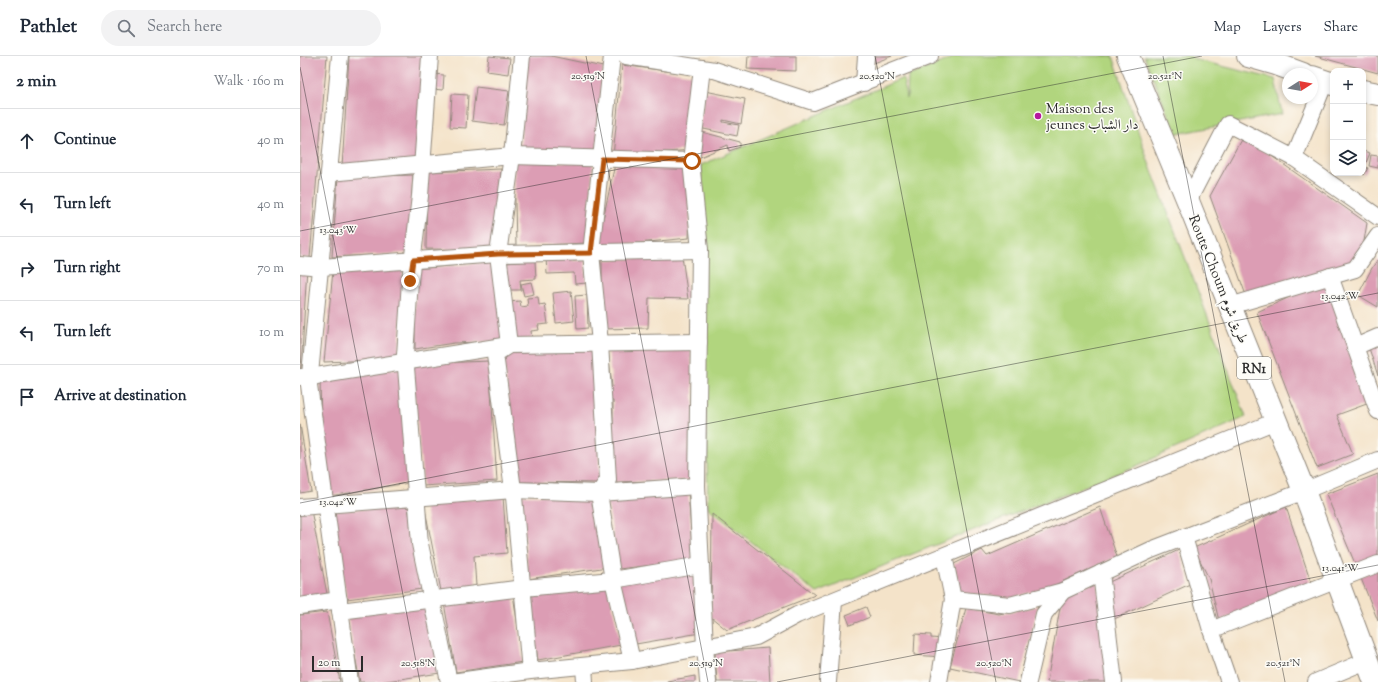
<!DOCTYPE html>
<html lang="en">
<head>
<meta charset="utf-8">
<style>
	:root { --surface:#fff; --page:#f2f2f3; --text:#1f2937; --muted:#747a83; --line:#e0e1e3 }
	body { margin:0; font-family:"Sorts Mill Goudy",Amiri,serif; background:var(--page); color:var(--text) }
	.controls { position:absolute; right:12px; top:12px; display:grid; overflow:hidden; border-radius:8px; box-shadow:0 2px 6px #0003 }
	.controls button { width:36px; height:36px; display:grid; place-items:center; padding:0; border:0; border-bottom:1px solid var(--line); background:var(--surface); color:var(--text); font:20px sans-serif }
	.compass { position:absolute; left:982px; top:12px; width:36px; height:36px; border-radius:50%; background:var(--surface); box-shadow:0 2px 6px #0003; rotate:79deg }
	.scale { position:absolute; left:12px; bottom:10px; width:51px; box-sizing:border-box; padding-left:4px; border:2px solid #2b2b2b; border-top:0; font-size:11px; line-height:14px; white-space:nowrap; color:#2b2b2b; -webkit-text-stroke:3px #fdfcf7; paint-order:stroke }
	.stop { position:absolute; width:12px; height:12px; margin:-9px; border:3px solid #b45309; border-radius:50%; background:#fff }
	.stop.end { background:#b45309; border-color:#fff; box-shadow:0 1px 4px #0008 }
	.list { margin:0; padding:0; list-style:none }
	h2 { display:flex; justify-content:space-between; align-items:center; height:52px; margin:0; padding:0 16px; font-size:17px }
	h2 small { font-size:13px; font-weight:400; color:var(--muted) }
	.list li { display:grid; grid-template-columns:26px 1fr auto; gap:12px; align-items:center; box-sizing:border-box; height:64px; padding:0 16px; border-top:1px solid var(--line) }
	.list b { display:block; font-size:15px; white-space:nowrap }
	.list em { font-size:13px; font-style:normal; color:var(--muted) }
	.icon { flex:none; width:22px; height:22px; fill:none; stroke:currentColor; stroke-width:2; stroke-linecap:round; stroke-linejoin:round }
	.map { position:relative; flex:none; width:1078px; height:626px; overflow:hidden }
	header { display:flex; align-items:center; gap:24px; box-sizing:border-box; height:56px; padding:0 20px; background:var(--surface); border-bottom:1px solid var(--line) }
	header strong { font-size:19px }
	nav { display:flex; gap:22px; margin-inline-start:auto; font-size:14px }
	.search { width:280px; height:36px; background:var(--page); display:flex; align-items:center; gap:10px; box-sizing:border-box; padding:0 14px; border-radius:22px; color:var(--muted); font-size:15px }
	main { display:flex }
	aside { flex:1; background:var(--surface) }
	.map>svg:first-child { display:block }
	.green { fill:#b1d57e; stroke:#6e8054 }
	.building { fill:#dc9db4 }
	.lines { fill:none; stroke-linecap:round; stroke-linejoin:round }
	.street-casing { stroke:#90877a; stroke-width:18 }
	.secondary-casing { stroke:#90877a; stroke-width:24 }
	.highway-casing { stroke:#90877a; stroke-width:24 }
	.street { stroke:#fff; stroke-width:16 }
	.secondary { stroke:#fff; stroke-width:22 }
	.highway { stroke:#fff; stroke-width:22 }
	.route { stroke:#b45309; stroke-width:5 }
	.ticks { fill:none; stroke:#2b2b2b; stroke-width:1; stroke-opacity:0.45 }
	.poi-dot { fill:#b5179e; stroke:#fdfcf7; stroke-width:1.5 }
	.labels { text-anchor:middle; stroke-width:3; stroke-linejoin:round; paint-order:stroke }
	.shield { fill:#fdfcf7; stroke:#6a6a68; stroke-width:1 }
	.shield-label { font-size:13px; font-weight:bold; fill:#2b2b2b }
	.poi-label { font-size:14px; fill:#2b2b2b; stroke:#fdfcf7; text-anchor:start }
	.street-label { font-size:14px; fill:#2b2b2b; stroke:#fdfcf7 }
	.ticks-label { font-size:10px; text-anchor:middle; fill:#2b2b2b; stroke:#fdfcf7; stroke-width:3; stroke-linejoin:round; paint-order:stroke }
</style>
</head>
<body>
<header>
<strong>Pathlet</strong>
<div class="search"><svg class="icon" aria-label="search" viewBox="0 0 24 24"><circle cx="10" cy="10" r="6"/><path d="M15 15l6 6"/></svg>Search here</div>
<nav><a>Map</a><a>Layers</a><a>Share</a></nav>
</header>
<main>
<aside>
<h2>2 min<small>Walk · 160 m</small></h2>
<ul class="list">
<li><svg class="icon" aria-label="ahead" viewBox="0 0 24 24"><path d="M12 20V5M6 11l6-6 6 6"/></svg><div><b>Continue</b></div><em>40 m</em></li>
<li><svg class="icon" aria-label="left" viewBox="0 0 24 24"><path d="M17 20v-9H6M10 6l-5 5 5 5"/></svg><div><b>Turn left</b></div><em>40 m</em></li>
<li><svg class="icon" aria-label="right" viewBox="0 0 24 24"><path d="M7 20v-9h11M14 6l5 5-5 5"/></svg><div><b>Turn right</b></div><em>70 m</em></li>
<li><svg class="icon" aria-label="left" viewBox="0 0 24 24"><path d="M17 20v-9H6M10 6l-5 5 5 5"/></svg><div><b>Turn left</b></div><em>10 m</em></li>
<li><svg class="icon" aria-label="arrive" viewBox="0 0 24 24"><path d="M6 21V4h12l-3 4 3 4H6"/></svg><div><b>Arrive at destination</b></div></li>
</ul>
</aside>
<div class="map">
<svg width="1078" height="626" viewBox="0 0 1078 626">
	<rect width="100%" height="100%" fill="#fdfcf7"/>
	<filter id="ink" filterUnits="userSpaceOnUse"><feTurbulence type="fractalNoise" baseFrequency=".025" numOctaves="2"/><feDisplacementMap in="SourceGraphic" scale="8" xChannelSelector="R" yChannelSelector="G"/><feConvolveMatrix kernelMatrix="1 2 1 2 8 2 1 2 1" color-interpolation-filters="sRGB"/></filter>
	<filter id="wash" filterUnits="userSpaceOnUse"><feTurbulence type="fractalNoise" baseFrequency=".012" numOctaves="4" result="noise"/><feDisplacementMap in="SourceGraphic" scale="16" xChannelSelector="R" yChannelSelector="G"/><feGaussianBlur stdDeviation="0.9" result="paint"/><feColorMatrix in="noise" values="0 0 0 0 0 0 0 0 0 0 0 0 0 0 0 0 0 1.4 0 .05"/><feComposite in="paint" operator="in"/></filter>
	<g filter="url(#wash)">
		<rect width="100%" height="100%" fill="#f4e3c9"/>
		<g class="green">
			<path d="M 658,0 L 813,0 L 847,102 L 946,361 L 834,411 L 605,501 L 517,537 L 408,452 L 401,109 L 603,22 L 607,43 L 608,20 Z"/>
			<path d="M 844,0 L 889,0 L 897,4 L 975,23 L 982,58 L 876,78 Z"/>
		</g>
		<g id="blocks">
			<g class="building">
				<path d="M 0,0 L 27,0 L 10,202 L 0,202 Z"/>
				<path d="M 49,0 L 125,0 L 119,104 L 42,111 Z"/>
				<path d="M 189,0 L 210,2 L 208,18 L 187,15 Z"/>
				<path d="M 227,0 L 251,0 L 303,11 L 297,95 L 220,95 Z"/>
				<path d="M 448,0 L 496,0 L 496,15 L 447,13 Z"/>
				<path d="M 574,0 L 592,0 L 574,7 Z"/>
				<path d="M 1015,0 L 1078,0 L 1078,17 Z"/>
				<path d="M 322,9 L 396,19 L 392,94 L 313,100 Z"/>
				<path d="M 133,18 L 144,19 L 143,34 L 132,33 Z"/>
				<path d="M 176,31 L 209,35 L 204,69 L 172,65 Z"/>
				<path d="M 405,35 L 445,43 L 441,68 L 423,64 L 423,66 L 439,69 L 437,80 L 399,72 Z"/>
				<path d="M 152,38 L 168,39 L 166,72 L 150,71 Z"/>
				<path d="M 398,75 L 440,86 L 440,91 L 429,95 L 428,89 L 398,102 Z"/>
				<path d="M 943,80 L 1067,167 L 1061,203 L 947,242 L 910,140 Z"/>
				<path d="M 1063,95 L 1070,97 L 1066,107 L 1063,106 Z"/>
				<path d="M 1071,99 L 1078,100 L 1078,112 L 1069,110 Z"/>
				<path d="M 214,104 L 293,107 L 288,187 L 216,190 Z"/>
				<path d="M 315,108 L 392,108 L 389,182 L 297,191 Z"/>
				<path d="M 1063,110 L 1068,112 L 1064,119 L 1063,118 Z"/>
				<path d="M 201,113 L 196,194 L 126,193 L 127,116 Z"/>
				<path d="M 113,119 L 108,197 L 32,201 L 38,121 Z"/>
				<path d="M 273,200 L 273,205 L 285,204 L 287,227 L 275,228 L 274,217 L 247,218 L 246,202 Z"/>
				<path d="M 382,200 L 388,243 L 349,242 L 348,272 L 302,273 L 302,204 Z"/>
				<path d="M 1078,203 L 1078,251 L 1058,239 L 1072,212 Z"/>
				<path d="M 235,205 L 236,223 L 220,224 L 221,234 L 207,234 L 205,207 Z"/>
				<path d="M 193,206 L 206,285 L 154,287 L 115,293 L 115,213 Z"/>
				<path d="M 0,210 L 7,211 L 1,314 L 0,314 Z"/>
				<path d="M 103,213 L 99,303 L 24,306 L 33,215 Z"/>
				<path d="M 1027,224 L 1072,346 L 1037,359 L 1053,398 L 1017,412 L 957,256 Z"/>
				<path d="M 231,226 L 234,238 L 224,240 L 221,228 Z"/>
				<path d="M 271,235 L 274,265 L 256,267 L 253,237 Z"/>
				<path d="M 287,239 L 288,272 L 277,273 L 275,240 Z"/>
				<path d="M 238,241 L 239,249 L 245,248 L 248,268 L 238,269 L 239,274 L 231,275 L 232,283 L 213,285 L 208,246 L 220,245 L 221,251 L 228,250 L 227,242 Z"/>
				<path d="M 1078,289 L 1078,320 L 1069,292 Z"/>
				<path d="M 391,292 L 397,424 L 313,426 L 313,345 L 307,344 L 306,332 L 312,331 L 308,293 Z"/>
				<path d="M 294,293 L 300,427 L 218,426 L 203,298 Z"/>
				<path d="M 189,305 L 197,425 L 123,430 L 112,308 Z"/>
				<path d="M 100,312 L 108,427 L 30,440 L 21,372 L 20,321 Z"/>
				<path d="M 0,368 L 11,435 L 0,437 Z"/>
				<path d="M 1078,418 L 1078,502 L 1056,510 L 1026,438 Z"/>
				<path d="M 388,434 L 393,504 L 319,513 L 306,438 Z"/>
				<path d="M 222,439 L 294,440 L 308,511 L 228,523 Z"/>
				<path d="M 203,440 L 207,497 L 174,500 L 176,530 L 141,535 L 124,448 Z"/>
				<path d="M 108,451 L 122,533 L 47,543 L 30,455 Z"/>
				<path d="M 800,451 L 817,501 L 750,531 L 711,542 L 660,537 L 654,508 L 682,494 L 687,500 Z"/>
				<path d="M 986,451 L 1012,529 L 919,565 L 909,523 L 894,492 Z"/>
				<path d="M 11,454 L 28,543 L 0,548 L 0,455 Z"/>
				<path d="M 412,458 L 515,539 L 427,574 L 411,561 Z"/>
				<path d="M 879,494 L 890,528 L 814,563 L 807,527 Z"/>
				<path d="M 393,513 L 400,577 L 330,589 L 319,524 Z"/>
				<path d="M 1078,513 L 1078,565 L 1060,520 Z"/>
				<path d="M 307,525 L 321,589 L 238,604 L 228,536 Z"/>
				<path d="M 798,526 L 809,626 L 747,626 L 763,535 Z"/>
				<path d="M 213,538 L 223,606 L 156,616 L 144,547 Z"/>
				<path d="M 126,550 L 140,617 L 80,626 L 60,626 L 47,558 Z"/>
				<path d="M 738,550 L 719,626 L 650,611 L 666,552 L 699,558 Z"/>
				<path d="M 566,551 L 570,561 L 550,569 L 546,559 Z"/>
				<path d="M 27,556 L 40,626 L 0,626 L 0,559 Z"/>
				<path d="M 615,578 L 631,579 L 631,582 L 643,583 L 642,601 L 614,599 Z"/>
				<path d="M 468,592 L 470,626 L 417,626 L 415,596 Z"/>
				<path d="M 395,620 L 395,626 L 367,626 L 367,625 Z"/>
			</g>
		</g>
	</g>
	<g filter="url(#ink)">
		<use href="#blocks" fill-opacity="0" stroke="#90877a" stroke-width="1"/>
		<g class="lines">
			<defs>
				<g id="street">
					<path d="M 40,0 L 9,329 L 50,626"/>
					<path d="M 130,0 L 120,140 L 110,225 L 105,299 L 120,488 L 149,626"/>
					<path d="M 222,0 L 212,100 L 198,198 L 209,289 L 195,298 L 214,441 L 230,615"/>
					<path d="M 312,0 L 291,197 L 300,287 L 308,424 L 299,437 L 313,524 L 332,605"/>
					<path d="M 326,0 L 414,14 L 513,46 L 630,0"/>
					<path d="M 402,12 L 391,105 L 400,194 L 397,430 L 405,591 L 408,626"/>
					<path d="M 564,27 L 566,0"/>
					<path d="M 994,102 L 1025,26"/>
					<path d="M 29,117 L 212,100 L 391,105"/>
					<path d="M 888,145 L 928,68 L 994,102 L 1078,161"/>
					<path d="M 0,209 L 21,211 L 198,198 L 400,194"/>
					<path d="M 1030,220 L 1078,355"/>
					<path d="M 930,250 L 1055,213 L 1078,180"/>
					<path d="M 1055,291 L 1078,281"/>
					<path d="M 0,321 L 10,321 L 209,289 L 399,286"/>
					<path d="M 0,451 L 213,434 L 299,437 L 397,430"/>
					<path d="M 884,481 L 911,574"/>
					<path d="M 644,500 L 653,543 L 710,549 L 763,535"/>
					<path d="M 801,517 L 814,626"/>
					<path d="M 0,550 L 39,544"/>
					<path d="M 40,555 L 223,532 L 313,524 L 401,509"/>
					<path d="M 284,610 L 285,626"/>
					<path d="M 151,626 L 230,615 L 332,605 L 456,581 L 497,559 L 976,365"/>
					<path d="M 528,626 L 534,545"/>
					<path d="M 639,626 L 653,543"/>
					<path d="M 728,626 L 744,558 L 763,535 L 851,494 L 1004,435 L 1078,404"/>
					<path d="M 929,626 L 911,574 L 1078,508"/>
					<path d="M 1016,626 L 1066,605"/>
				</g>
				<g id="secondary">
					<path d="M 948,0 L 976,8 L 1003,18"/>
					<path d="M 1012,21 L 1033,28"/>
					<path d="M 1063,35 L 1078,38"/>
				</g>
				<path id="highway" d="M 828,0 L 888,145 L 1004,435 L 1075,626"/>
			</defs>
			<use href="#street" class="street-casing"/>
			<use href="#secondary" class="secondary-casing"/>
			<use href="#highway" class="highway-casing"/>
			<use href="#street" class="street"/>
			<use href="#secondary" class="secondary"/>
			<use href="#highway" class="highway"/>
		</g>
	</g>
	<g class="lines" filter="url(#ink)">
		<path class="route" d="M 110,225 L 113,204 L 198,198 L 291,197 L 302,103 L 392,105"/>
	</g>
	<path class="ticks" d="M 286,0 L 408,626M 575,0 L 696,626M 863,0 L 985,626M 0,11 L 120,626M 0,175 L 902,0M 0,447 L 1078,237M 477,626 L 1078,509"/>
	<circle class="poi-dot" cx="738" cy="60" r="4"/>
	<g class="labels">
		<rect class="shield" x="937" y="301" width="34" height="22" rx="3"/>
		<g class="shield-label">
			<text x="954" y="317">RN1</text>
		</g>
		<g class="poi-label">
			<text x="746" y="57">Maison des<tspan x="746" dy="16">jeunes دار الشباب</tspan></text>
		</g>
		<g class="street-label">
			<text transform="translate(919 223) rotate(68)" y="5">Route Choum طريق شوم</text>
		</g>
	</g>
	<g class="ticks-label">
		<text x="288" y="23">20.519°N</text>
		<text x="577" y="23">20.520°N</text>
		<text x="865" y="23">20.521°N</text>
		<text x="38" y="177">13.043°W</text>
		<text x="1040" y="243">13.042°W</text>
		<text x="38" y="449">13.042°W</text>
		<text x="1040" y="515">13.041°W</text>
		<text x="118" y="610">20.518°N</text>
		<text x="406" y="610">20.519°N</text>
		<text x="694" y="610">20.520°N</text>
		<text x="983" y="610">20.521°N</text>
	</g>
</svg>
<div class="controls">
<button>+</button>
<button>−</button>
<button><svg class="icon" aria-label="layers" viewBox="0 0 24 24"><path d="M12 4l9 5-9 5-9-5zM3 14l9 5 9-5"/></svg></button>
</div>
<svg class="compass" viewBox="-18 -18 36 36"><path d="M0-13l5 13h-10z" fill="#e53935"/><path d="M0 13l5-13h-10z" fill="#747a83"/></svg>
<div class="scale">20 m</div>
<div class="stop" style="left:392px;top:105px"></div>
<div class="stop end" style="left:110px;top:225px"></div>
</div>
</main>
</body>
</html>
